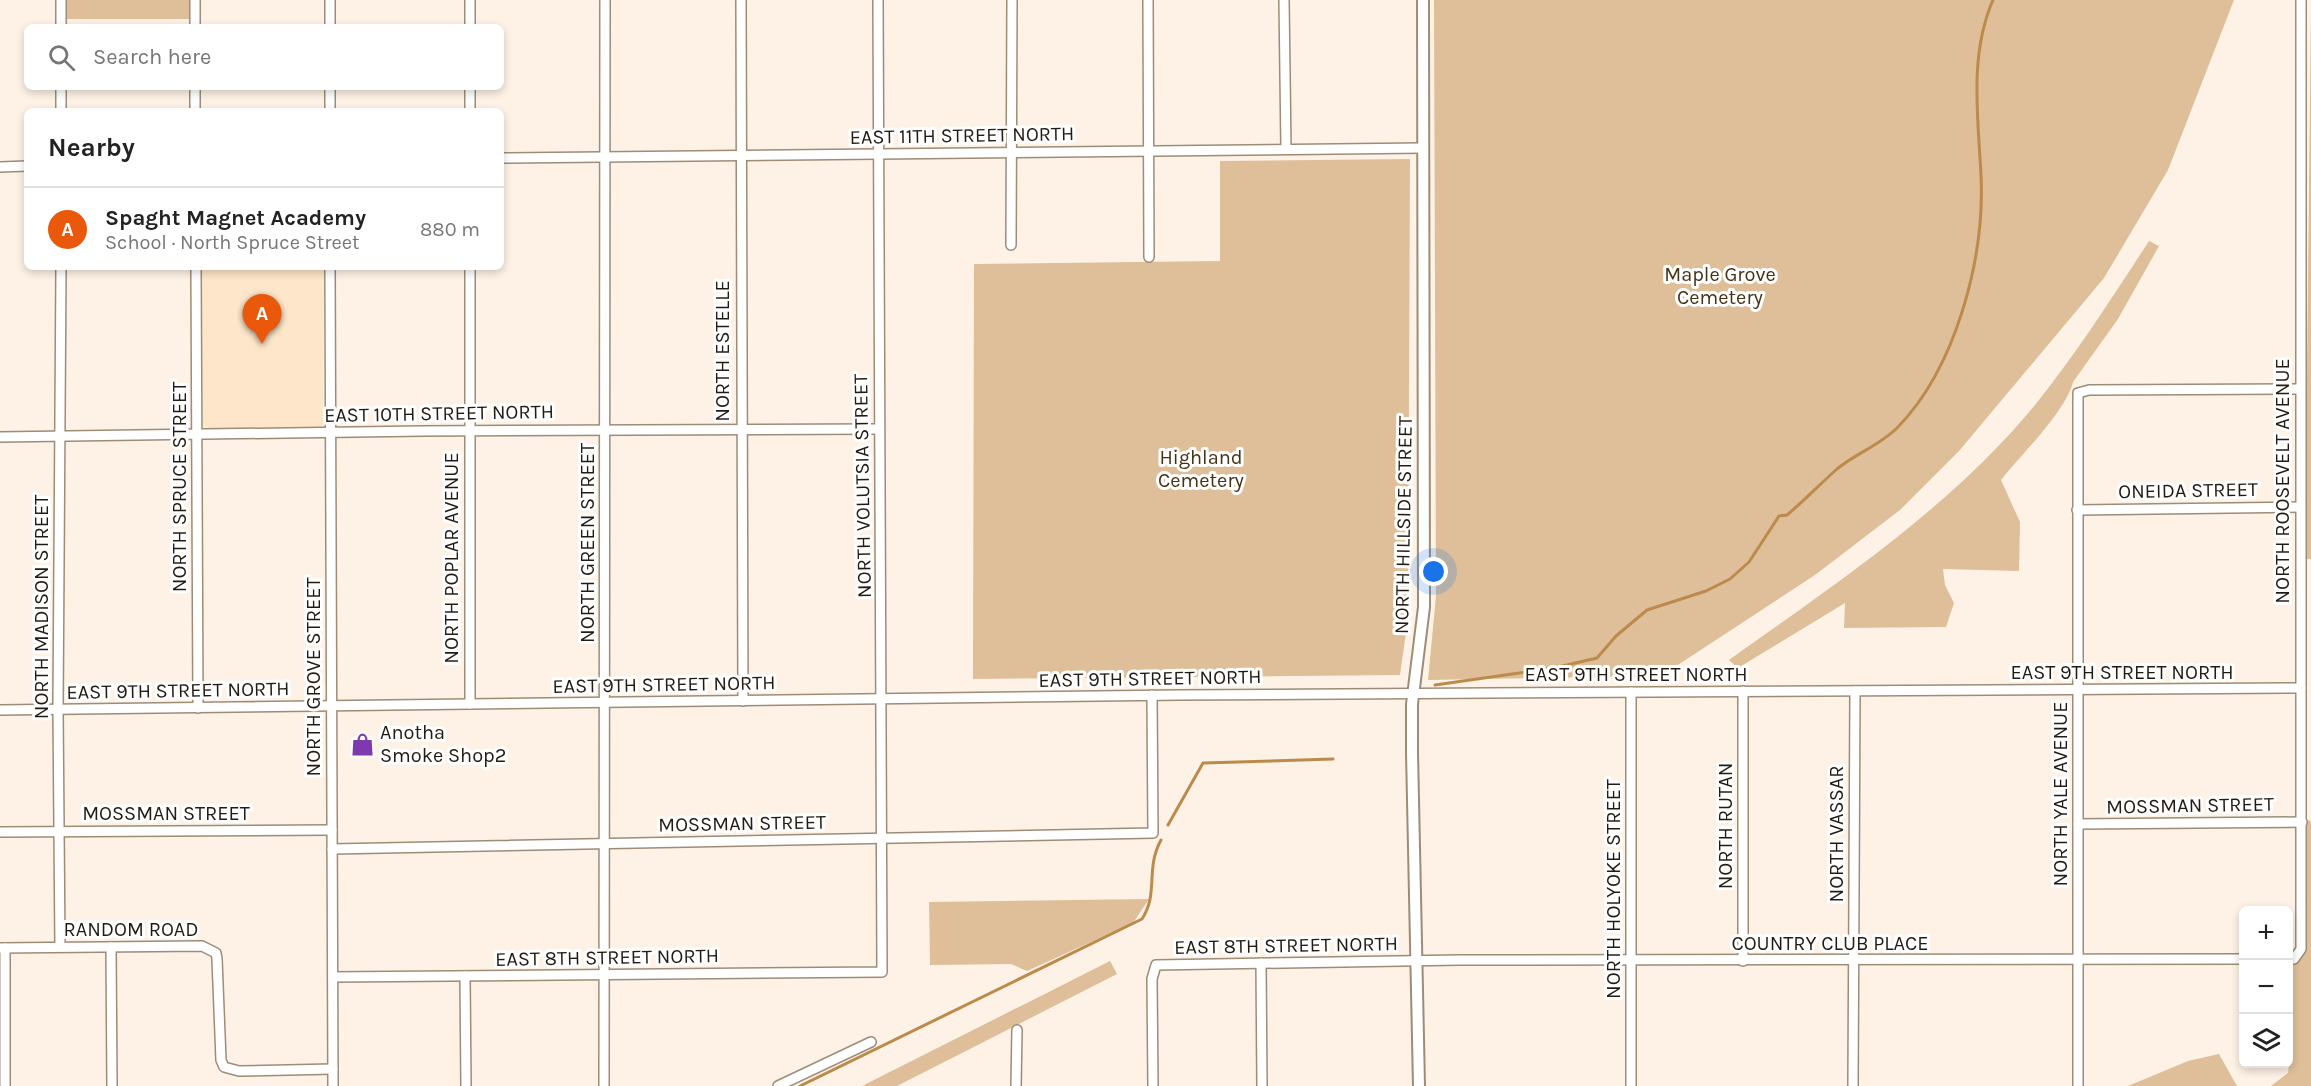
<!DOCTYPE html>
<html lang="en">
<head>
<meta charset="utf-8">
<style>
	:root { --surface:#fff; --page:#f6f6f6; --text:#222; --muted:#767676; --line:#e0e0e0; --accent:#ea580c }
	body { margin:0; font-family:Karla,sans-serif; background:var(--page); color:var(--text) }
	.controls { position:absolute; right:18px; bottom:18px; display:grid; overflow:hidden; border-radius:9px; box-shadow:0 3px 9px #0003 }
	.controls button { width:54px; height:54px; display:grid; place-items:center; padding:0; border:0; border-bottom:2px solid var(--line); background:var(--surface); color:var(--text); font:30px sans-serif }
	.you { position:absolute; left:1434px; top:572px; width:21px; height:21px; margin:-15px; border:4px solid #fff; border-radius:50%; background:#1a73e8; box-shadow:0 0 0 9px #1a73e833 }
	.badge { display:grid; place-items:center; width:39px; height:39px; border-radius:50%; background:var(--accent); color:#fff; font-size:20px; font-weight:700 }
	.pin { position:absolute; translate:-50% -50px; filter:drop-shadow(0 2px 3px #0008) }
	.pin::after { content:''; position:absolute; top:32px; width:21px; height:18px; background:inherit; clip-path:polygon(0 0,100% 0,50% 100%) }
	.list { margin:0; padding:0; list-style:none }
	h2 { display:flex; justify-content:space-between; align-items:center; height:78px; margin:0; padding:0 24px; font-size:26px }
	h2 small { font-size:20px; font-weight:400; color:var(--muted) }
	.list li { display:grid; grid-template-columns:39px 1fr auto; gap:18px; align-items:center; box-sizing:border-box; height:84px; padding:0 24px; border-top:2px solid var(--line) }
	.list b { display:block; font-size:22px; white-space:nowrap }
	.list p { margin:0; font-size:20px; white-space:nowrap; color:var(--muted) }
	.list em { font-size:20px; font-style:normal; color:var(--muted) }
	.icon { flex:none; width:33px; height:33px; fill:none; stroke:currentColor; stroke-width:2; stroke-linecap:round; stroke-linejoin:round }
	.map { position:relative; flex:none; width:2311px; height:1086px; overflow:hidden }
	.search { position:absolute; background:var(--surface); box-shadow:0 3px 9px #0003; left:24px; top:24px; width:480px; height:66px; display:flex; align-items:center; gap:15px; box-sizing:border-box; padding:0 21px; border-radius:9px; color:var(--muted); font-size:22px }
	.panel { position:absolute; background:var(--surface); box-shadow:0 3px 9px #0003; left:24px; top:108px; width:480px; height:162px; border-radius:9px }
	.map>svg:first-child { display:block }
	.built { fill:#fde6c9 }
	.green { fill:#debf99 }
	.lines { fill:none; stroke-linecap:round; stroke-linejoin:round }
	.stream { stroke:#bc8b4c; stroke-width:3 }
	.minor-casing { stroke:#9d8c78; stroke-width:12 }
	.major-casing { stroke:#9d8c78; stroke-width:14 }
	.minor { stroke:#fff; stroke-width:9 }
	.major { stroke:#fff; stroke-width:10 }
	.labels { text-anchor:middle; stroke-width:6; stroke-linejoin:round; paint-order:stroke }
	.street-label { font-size:20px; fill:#211b13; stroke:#fff }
	.park-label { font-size:20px; fill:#463114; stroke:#fff }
	.poi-label { font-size:20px; fill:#211b13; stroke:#fff; text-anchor:start }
</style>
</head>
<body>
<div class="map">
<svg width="2311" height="1086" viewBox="0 0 2311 1086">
	<rect width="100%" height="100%" fill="#fdf2e5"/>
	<path class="built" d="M 200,267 L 324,267 L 323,425 L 319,428 L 209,428 L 201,425 Z"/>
	<g class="green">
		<rect x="61" y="0" width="134" height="19"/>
		<path d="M 1434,0 L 2234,0 L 2168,170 L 2104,278 L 1959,451 L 1900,510 L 1815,575 L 1661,676 L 1428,680 L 1436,596 Z"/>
		<path d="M 2311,7 L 2311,559 L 2305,559 Z"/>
		<path d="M 1410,159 L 1408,618 L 1400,675 L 973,679 L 974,264 L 1220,261 L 1220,161 Z"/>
		<path d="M 2149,241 L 2159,246 L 2118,319 L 2073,382 C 2066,411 2021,455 2001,480 L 2020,522 L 2019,571 L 1943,569 L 1945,585 L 1954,603 L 1946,627 L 1844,628 L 1845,603 L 1738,668 L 1729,660 C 1837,583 1950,508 2035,405 C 2077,353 2113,296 2149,241 Z"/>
		<path d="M 2306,820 L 2311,821 L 2311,1086 L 2271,1086 L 2288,1073 L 2293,1030 L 2291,965 C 2300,961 2304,957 2306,947 Z"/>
		<path d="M 1149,899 L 1133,923 L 1027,971 L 1011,964 L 930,965 L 929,902 Z"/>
		<path d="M 1110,961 L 1117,974 L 897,1086 L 862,1086 Z"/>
		<path d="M 2219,1054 L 2237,1086 L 2128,1086 L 2188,1061 Z"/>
	</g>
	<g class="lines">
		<g class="stream">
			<path d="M 1435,685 L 1554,668 L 1597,658 L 1616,636 L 1647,610 L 1706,591 L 1730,579 L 1749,562 L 1779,516 L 1787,515 C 1804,501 1820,484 1837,469 C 1855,454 1880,445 1897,428 C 1956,368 1985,258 1981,175 C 1978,117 1969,55 1993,0"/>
			<path d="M 1168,825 L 1203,763 L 1333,759"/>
			<path d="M 800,1086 L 1142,919 C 1159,893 1145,869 1161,840"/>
		</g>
		<defs>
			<g id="minor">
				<path d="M 330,0 L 330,27"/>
				<path d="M 470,0 L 470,27"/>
				<path d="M 741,0 L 743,701"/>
				<path d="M 1148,0 L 1149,257"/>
				<path d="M 1284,0 L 1286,149"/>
				<path d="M 61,27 L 61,0"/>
				<path d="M 195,27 L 195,0"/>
				<path d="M 61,87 L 61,111"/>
				<path d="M 330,87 L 330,111"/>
				<path d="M 470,87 L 470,111"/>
				<path d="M 195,111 L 195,87"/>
				<path d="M 501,158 L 1423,148"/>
				<path d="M 0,167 L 27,166"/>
				<path d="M 1011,245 L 1012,0"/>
				<path d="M 196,267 L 198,708"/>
				<path d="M 330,267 L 333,1086"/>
				<path d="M 470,267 L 470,704"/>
				<path d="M 0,437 L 422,431 L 878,429"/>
				<path d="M 2077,510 L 2300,507"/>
				<path d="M 1743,691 L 1743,961"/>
				<path d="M 0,710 L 1180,695 L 2301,688"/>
				<path d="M 2078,824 L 2302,822"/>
				<path d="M 0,832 L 332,830"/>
				<path d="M 332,849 L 1153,833 L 1152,695"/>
				<path d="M 60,947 L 58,709 L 61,267"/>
				<path d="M 111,947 L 112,1086"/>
				<path d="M 0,948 L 202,946 L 216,953 L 217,959 L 221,1060 L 224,1067 L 239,1071 L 333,1069"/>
				<path d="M 5,948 L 5,1086"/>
				<path d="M 2288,959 L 2294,959 L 2301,949 L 2301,0"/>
				<path d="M 1261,963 L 1262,1086"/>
				<path d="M 465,976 L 466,1086"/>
				<path d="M 333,977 L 882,972 L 878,0"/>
				<path d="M 604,1086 L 605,0"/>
				<path d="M 778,1086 L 871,1042"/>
				<path d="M 1016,1086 L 1017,1030"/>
				<path d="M 1153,1086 L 1152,979 L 1156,965 L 1460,960 L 2244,959"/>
				<path d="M 1631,1086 L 1631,692"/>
				<path d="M 1853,1086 L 1855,691"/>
				<path d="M 2078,1086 L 2078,393 L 2089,390 L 2299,389"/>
			</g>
			<path id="major" d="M 1419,1086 L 1412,752 L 1412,704 L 1424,607 L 1423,0"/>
		</defs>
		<use href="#minor" class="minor-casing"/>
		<use href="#major" class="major-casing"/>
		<use href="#minor" class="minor"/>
		<use href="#major" class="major"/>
	</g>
	<defs>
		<symbol id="shop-bare" viewBox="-9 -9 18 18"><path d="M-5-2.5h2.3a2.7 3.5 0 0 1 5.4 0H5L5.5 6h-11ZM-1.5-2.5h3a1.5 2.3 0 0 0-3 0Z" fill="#7c3aae" stroke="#fff" stroke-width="2.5" paint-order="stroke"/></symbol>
	</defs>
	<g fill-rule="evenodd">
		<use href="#shop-bare" x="346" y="728" width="33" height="33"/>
	</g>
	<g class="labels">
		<g class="street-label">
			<text transform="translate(962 135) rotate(-1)" y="7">EAST 11TH STREET NORTH</text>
			<text transform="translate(722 351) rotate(-90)" y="7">NORTH ESTELLE</text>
			<text transform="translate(439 413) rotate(-1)" y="7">EAST 10TH STREET NORTH</text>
			<text transform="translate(2282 481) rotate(-90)" y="7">NORTH ROOSEVELT AVENUE</text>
			<text transform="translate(862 486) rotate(-91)" y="7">NORTH VOLUTSIA STREET</text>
			<text transform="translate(179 487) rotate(-90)" y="7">NORTH SPRUCE STREET</text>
			<text transform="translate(2188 490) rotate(-1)" y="7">ONEIDA STREET</text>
			<text transform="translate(1403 525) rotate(-89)" y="7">NORTH HILLSIDE STREET</text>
			<text transform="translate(587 543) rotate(-90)" y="7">NORTH GREEN STREET</text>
			<text transform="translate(451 558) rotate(-90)" y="7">NORTH POPLAR AVENUE</text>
			<text transform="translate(41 607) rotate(-90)" y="7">NORTH MADISON STREET</text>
			<text x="2122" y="679">EAST 9TH STREET NORTH</text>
			<text x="1636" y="681">EAST 9TH STREET NORTH</text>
			<text transform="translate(313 677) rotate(-90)" y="7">NORTH GROVE STREET</text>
			<text transform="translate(1150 678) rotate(-1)" y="7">EAST 9TH STREET NORTH</text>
			<text transform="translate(664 684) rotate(-1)" y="7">EAST 9TH STREET NORTH</text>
			<text transform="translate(178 690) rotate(-1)" y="7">EAST 9TH STREET NORTH</text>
			<text transform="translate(2060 794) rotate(-90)" y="7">NORTH YALE AVENUE</text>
			<text transform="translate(2190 805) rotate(-1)" y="7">MOSSMAN STREET</text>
			<text x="166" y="820">MOSSMAN STREET</text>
			<text transform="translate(742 823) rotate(-1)" y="7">MOSSMAN STREET</text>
			<text transform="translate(1725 826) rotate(-90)" y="7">NORTH RUTAN</text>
			<text transform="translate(1836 834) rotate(-90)" y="7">NORTH VASSAR</text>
			<text transform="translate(1613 889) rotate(-90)" y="7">NORTH HOLYOKE STREET</text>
			<text x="131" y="936">RANDOM ROAD</text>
			<text x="1830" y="950">COUNTRY CLUB PLACE</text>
			<text transform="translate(1286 945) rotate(-1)" y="7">EAST 8TH STREET NORTH</text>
			<text transform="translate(607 957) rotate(-1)" y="7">EAST 8TH STREET NORTH</text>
		</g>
		<g class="park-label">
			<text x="1720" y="281">Maple Grove<tspan x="1720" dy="23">Cemetery</tspan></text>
			<text x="1201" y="464">Highland<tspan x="1201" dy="23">Cemetery</tspan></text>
		</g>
		<g class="poi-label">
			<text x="380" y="739">Anotha<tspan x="380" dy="23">Smoke Shop2</tspan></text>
		</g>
	</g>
</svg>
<div class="controls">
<button>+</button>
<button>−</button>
<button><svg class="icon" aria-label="layers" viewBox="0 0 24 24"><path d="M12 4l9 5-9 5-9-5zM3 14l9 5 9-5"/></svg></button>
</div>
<div class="you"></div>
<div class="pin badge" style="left:262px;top:344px">A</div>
<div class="search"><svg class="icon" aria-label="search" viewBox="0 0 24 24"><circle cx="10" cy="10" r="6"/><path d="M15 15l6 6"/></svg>Search here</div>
<section class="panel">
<h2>Nearby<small></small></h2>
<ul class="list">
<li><span class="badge">A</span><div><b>Spaght Magnet Academy</b><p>School · North Spruce Street</p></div><em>880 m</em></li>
</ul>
</section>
</div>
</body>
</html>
